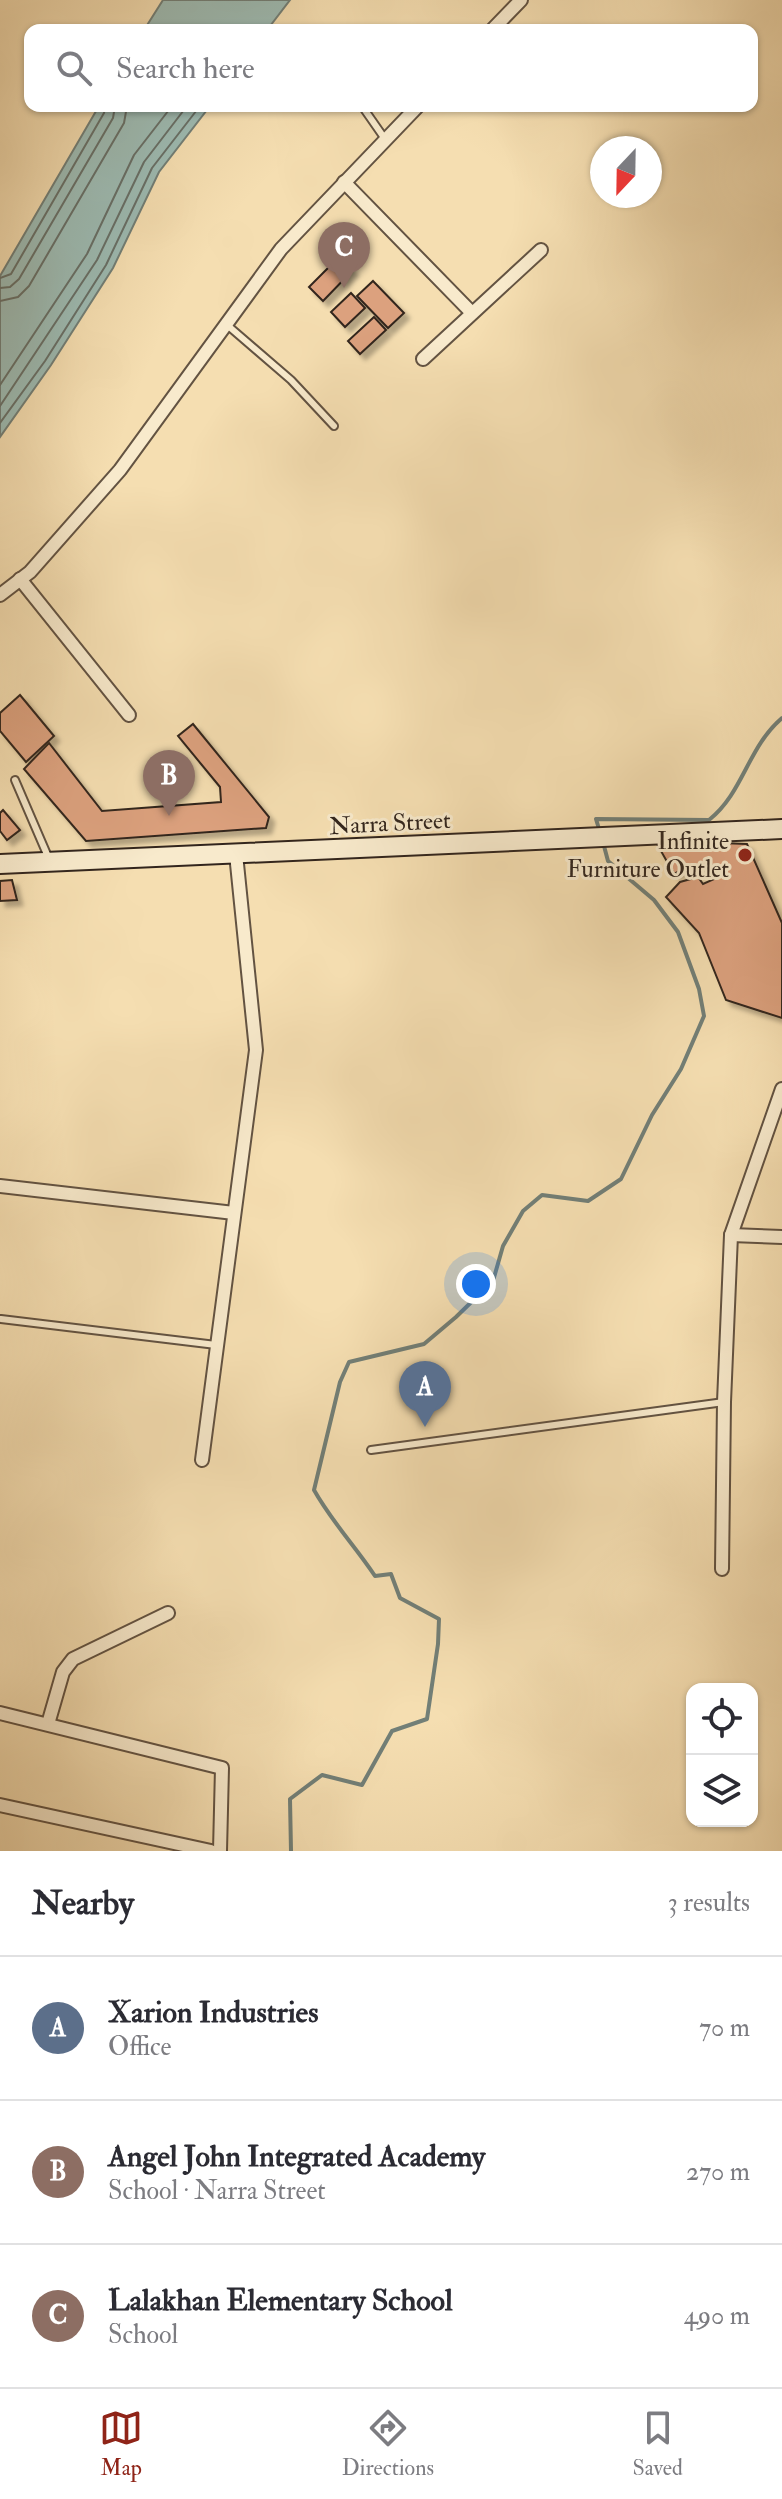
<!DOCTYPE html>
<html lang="en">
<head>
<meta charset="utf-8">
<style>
	:root { --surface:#fff; --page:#f7f7f7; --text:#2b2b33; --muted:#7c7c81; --line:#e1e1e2; --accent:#8f2418 }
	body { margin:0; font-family:"IM FELL Double Pica",serif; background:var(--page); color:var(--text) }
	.controls { position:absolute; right:24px; bottom:24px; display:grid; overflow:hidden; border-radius:16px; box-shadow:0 2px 6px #0004 }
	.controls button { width:72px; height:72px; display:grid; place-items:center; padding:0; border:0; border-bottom:2px solid var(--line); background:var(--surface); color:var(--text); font:40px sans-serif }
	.compass { position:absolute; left:590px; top:136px; width:72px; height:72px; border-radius:50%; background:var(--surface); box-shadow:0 2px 6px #0004; rotate:202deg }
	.you { position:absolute; left:476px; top:1284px; width:28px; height:28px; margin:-20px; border:6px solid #fff; border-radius:50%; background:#1a73e8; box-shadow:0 0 0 12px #1a73e833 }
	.badge { display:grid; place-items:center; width:52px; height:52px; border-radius:50%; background:var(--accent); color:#fff; font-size:26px; font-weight:700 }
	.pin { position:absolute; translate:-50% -66px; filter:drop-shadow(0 2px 4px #0008) }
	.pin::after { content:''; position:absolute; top:42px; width:28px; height:24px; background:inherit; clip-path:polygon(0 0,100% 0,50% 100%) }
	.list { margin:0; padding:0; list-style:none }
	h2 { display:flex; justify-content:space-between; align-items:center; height:104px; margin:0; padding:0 32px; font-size:34px }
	h2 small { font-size:26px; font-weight:400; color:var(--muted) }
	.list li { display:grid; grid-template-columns:52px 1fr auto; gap:24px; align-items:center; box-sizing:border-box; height:144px; padding:0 32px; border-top:2px solid var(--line) }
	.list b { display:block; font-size:30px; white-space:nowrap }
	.list p { margin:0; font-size:26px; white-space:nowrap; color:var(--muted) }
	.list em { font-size:26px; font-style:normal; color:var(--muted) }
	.icon { flex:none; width:44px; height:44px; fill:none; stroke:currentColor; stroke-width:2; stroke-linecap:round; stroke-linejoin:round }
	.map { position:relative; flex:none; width:782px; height:1851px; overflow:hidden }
	.search { position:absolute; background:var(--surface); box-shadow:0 2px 6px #0004; left:24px; right:24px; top:24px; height:88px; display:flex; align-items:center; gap:20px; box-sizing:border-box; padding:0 28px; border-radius:16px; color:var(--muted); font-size:30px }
	.sheet { height:536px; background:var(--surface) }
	nav { display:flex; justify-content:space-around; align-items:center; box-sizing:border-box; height:112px; border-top:2px solid var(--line); background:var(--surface); font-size:22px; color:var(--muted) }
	nav a { display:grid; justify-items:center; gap:4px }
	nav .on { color:var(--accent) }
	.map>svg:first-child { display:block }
	.water { fill:#9dbbb3; stroke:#727f77; stroke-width:2 }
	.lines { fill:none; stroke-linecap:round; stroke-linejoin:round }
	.shore { stroke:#687068; stroke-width:2 }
	.stream { stroke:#727f77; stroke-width:4 }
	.building { fill:#dca17e; stroke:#32251d; stroke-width:2; filter:url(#shadow) }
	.service-casing { stroke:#635342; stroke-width:10 }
	.minor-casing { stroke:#635342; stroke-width:16 }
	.secondary-casing { stroke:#32251d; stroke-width:22 }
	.service { stroke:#f8eacc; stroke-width:6 }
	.minor { stroke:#f8eacc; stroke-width:12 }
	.secondary { stroke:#f8eacc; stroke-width:18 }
	.poi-dot { fill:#8f2418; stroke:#f8eacc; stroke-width:3 }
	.labels { text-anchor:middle; stroke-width:6; stroke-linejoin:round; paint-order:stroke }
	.street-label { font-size:24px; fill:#32251d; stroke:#f8eacc }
	.poi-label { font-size:24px; fill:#32251d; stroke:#f8eacc; text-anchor:end }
</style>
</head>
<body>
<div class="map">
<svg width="782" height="1851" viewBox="0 0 782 1851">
	<defs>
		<filter id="shadow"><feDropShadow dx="5.5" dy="5.5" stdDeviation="2" flood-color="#0004"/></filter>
	</defs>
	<rect width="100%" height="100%" fill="#f5deb1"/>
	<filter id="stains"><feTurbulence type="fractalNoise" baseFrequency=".0025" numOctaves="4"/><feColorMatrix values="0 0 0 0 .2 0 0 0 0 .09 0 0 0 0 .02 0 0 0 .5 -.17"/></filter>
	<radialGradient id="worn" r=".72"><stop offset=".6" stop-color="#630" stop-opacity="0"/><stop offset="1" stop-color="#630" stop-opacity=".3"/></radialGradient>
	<g class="water">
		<path d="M 163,0 L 290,0 L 267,30 L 144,30 Z"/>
		<path d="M 99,106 L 210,106 L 159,172 L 113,268 L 51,365 L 0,437 L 0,276 Z"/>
	</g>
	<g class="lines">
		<g class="shore">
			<path d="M 0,278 L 11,274 L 104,113 L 105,106"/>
			<path d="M 0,288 L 10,287 L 19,279 L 113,118 L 115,106"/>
			<path d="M 0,301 L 18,297 L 29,286 L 124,123 L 127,106"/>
			<path d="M 0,385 L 87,254 L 134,155 L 172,106"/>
			<path d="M 0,406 L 97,260 L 144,162 L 187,106"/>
			<path d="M 0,423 L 45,361 L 106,265 L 152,168 L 200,106"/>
		</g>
		<g class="stream">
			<path d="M 599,829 L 596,819 L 709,820 C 744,792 747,748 782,718"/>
			<path d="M 291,1851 L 290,1799 L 322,1775 L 362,1785 L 392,1731 L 427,1719 L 438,1644 L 439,1619 L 400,1598 L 391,1574 L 375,1576 C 355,1546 332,1522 314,1490 L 340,1382 L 349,1362 L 424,1344 L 456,1317 L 493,1281 L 503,1246 L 523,1211 L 542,1195 L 588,1201 L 621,1179 L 652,1115 L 681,1069 L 704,1016 L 699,989 L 678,932 L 654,900 L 608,861 L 604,846"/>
		</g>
	</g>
	<g class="building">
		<path d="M 339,257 L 353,270 L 323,301 L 309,287 Z"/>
		<path d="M 373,281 L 404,313 L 388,328 L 357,296 Z"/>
		<path d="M 351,293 L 365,308 L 345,327 L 331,312 Z"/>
		<path d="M 374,317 L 386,330 L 360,354 L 348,341 Z"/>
		<path d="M 20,695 L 54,736 L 26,762 L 0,731 L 0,713 Z"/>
		<path d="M 193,724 L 269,817 L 266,828 L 86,841 L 24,769 L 49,743 L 102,811 L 221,802 L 220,787 L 178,736 Z"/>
		<path d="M 3,810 L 20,830 L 7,840 L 0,831 L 0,813 Z"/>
		<path d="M 669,841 L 747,844 L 782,923 L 782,1018 L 726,1000 L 699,933 L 666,897 L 680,882 L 698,877 L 703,884 L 721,876 L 719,865 L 689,866 L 674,874 L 657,844 Z"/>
		<path d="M 12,880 L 17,900 L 0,901 L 0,881 Z"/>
	</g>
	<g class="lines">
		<defs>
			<g id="service">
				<path d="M 362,106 L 385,139"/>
				<path d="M 226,324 L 291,380 L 334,426"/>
				<path d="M 15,780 L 49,859"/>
				<path d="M 1,1319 L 216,1345"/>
				<path d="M 371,1450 L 724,1402"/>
			</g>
			<g id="minor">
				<path d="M 492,30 L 521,0"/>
				<path d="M 344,182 L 472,313"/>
				<path d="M 423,359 L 541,250"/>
				<path d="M 20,579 L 129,715"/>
				<path d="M 0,595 L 30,572 L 120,470 L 281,249 L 418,106"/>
				<path d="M 0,1186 L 234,1213"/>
				<path d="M 731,1235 L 782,1237"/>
				<path d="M 202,1460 L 256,1050 L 236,854"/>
				<path d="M 722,1569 L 724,1402 L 731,1235 L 782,1089"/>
				<path d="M 0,1713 L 222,1768 L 220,1851"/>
				<path d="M 48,1724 L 63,1672 L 73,1659 L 168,1613"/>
				<path d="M 0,1805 L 211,1851"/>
			</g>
			<path id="secondary" d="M 0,864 L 782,829"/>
		</defs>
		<use href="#service" class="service-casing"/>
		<use href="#minor" class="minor-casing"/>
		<use href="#secondary" class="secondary-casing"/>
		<use href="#service" class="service"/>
		<use href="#minor" class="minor"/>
		<use href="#secondary" class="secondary"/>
	</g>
	<circle class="poi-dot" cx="745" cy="855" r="8"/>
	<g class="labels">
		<g class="street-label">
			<text transform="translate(390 823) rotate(-3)" y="8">Narra Street</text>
		</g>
		<g class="poi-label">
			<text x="729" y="849">Infinite<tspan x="729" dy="28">Furniture Outlet</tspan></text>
		</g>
	</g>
	<rect width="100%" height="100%" filter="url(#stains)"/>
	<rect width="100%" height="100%" fill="url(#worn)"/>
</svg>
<div class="controls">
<button><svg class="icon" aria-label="locate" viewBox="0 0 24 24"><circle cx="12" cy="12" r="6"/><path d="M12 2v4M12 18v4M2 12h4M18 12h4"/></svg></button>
<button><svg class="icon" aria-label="layers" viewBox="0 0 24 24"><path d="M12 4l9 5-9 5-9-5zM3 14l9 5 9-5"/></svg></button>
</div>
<svg class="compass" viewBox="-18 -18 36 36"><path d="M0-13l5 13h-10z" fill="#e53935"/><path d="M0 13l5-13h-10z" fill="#7c7c81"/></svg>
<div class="you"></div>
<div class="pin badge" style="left:425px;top:1427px;background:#5c6f8a">A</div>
<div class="pin badge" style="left:169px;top:816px;background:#8d6e63">B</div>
<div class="pin badge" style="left:344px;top:288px;background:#8d6e63">C</div>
<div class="search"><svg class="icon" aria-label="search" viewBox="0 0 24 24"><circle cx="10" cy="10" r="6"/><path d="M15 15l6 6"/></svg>Search here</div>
</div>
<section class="sheet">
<h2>Nearby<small>3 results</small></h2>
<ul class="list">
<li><span class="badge" style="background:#5c6f8a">A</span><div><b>Xarion Industries</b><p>Office</p></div><em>70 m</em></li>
<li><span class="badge" style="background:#8d6e63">B</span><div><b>Angel John Integrated Academy</b><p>School · Narra Street</p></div><em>270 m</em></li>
<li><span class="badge" style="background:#8d6e63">C</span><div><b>Lalakhan Elementary School</b><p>School</p></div><em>490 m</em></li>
</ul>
</section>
<nav>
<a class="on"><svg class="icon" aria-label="map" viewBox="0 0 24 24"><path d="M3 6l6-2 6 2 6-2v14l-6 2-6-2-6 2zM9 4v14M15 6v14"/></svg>Map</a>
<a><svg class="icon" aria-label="directions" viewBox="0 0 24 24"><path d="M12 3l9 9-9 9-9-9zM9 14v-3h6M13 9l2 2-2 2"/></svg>Directions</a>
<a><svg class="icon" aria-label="saved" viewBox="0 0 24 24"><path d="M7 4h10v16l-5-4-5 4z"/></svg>Saved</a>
</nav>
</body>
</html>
